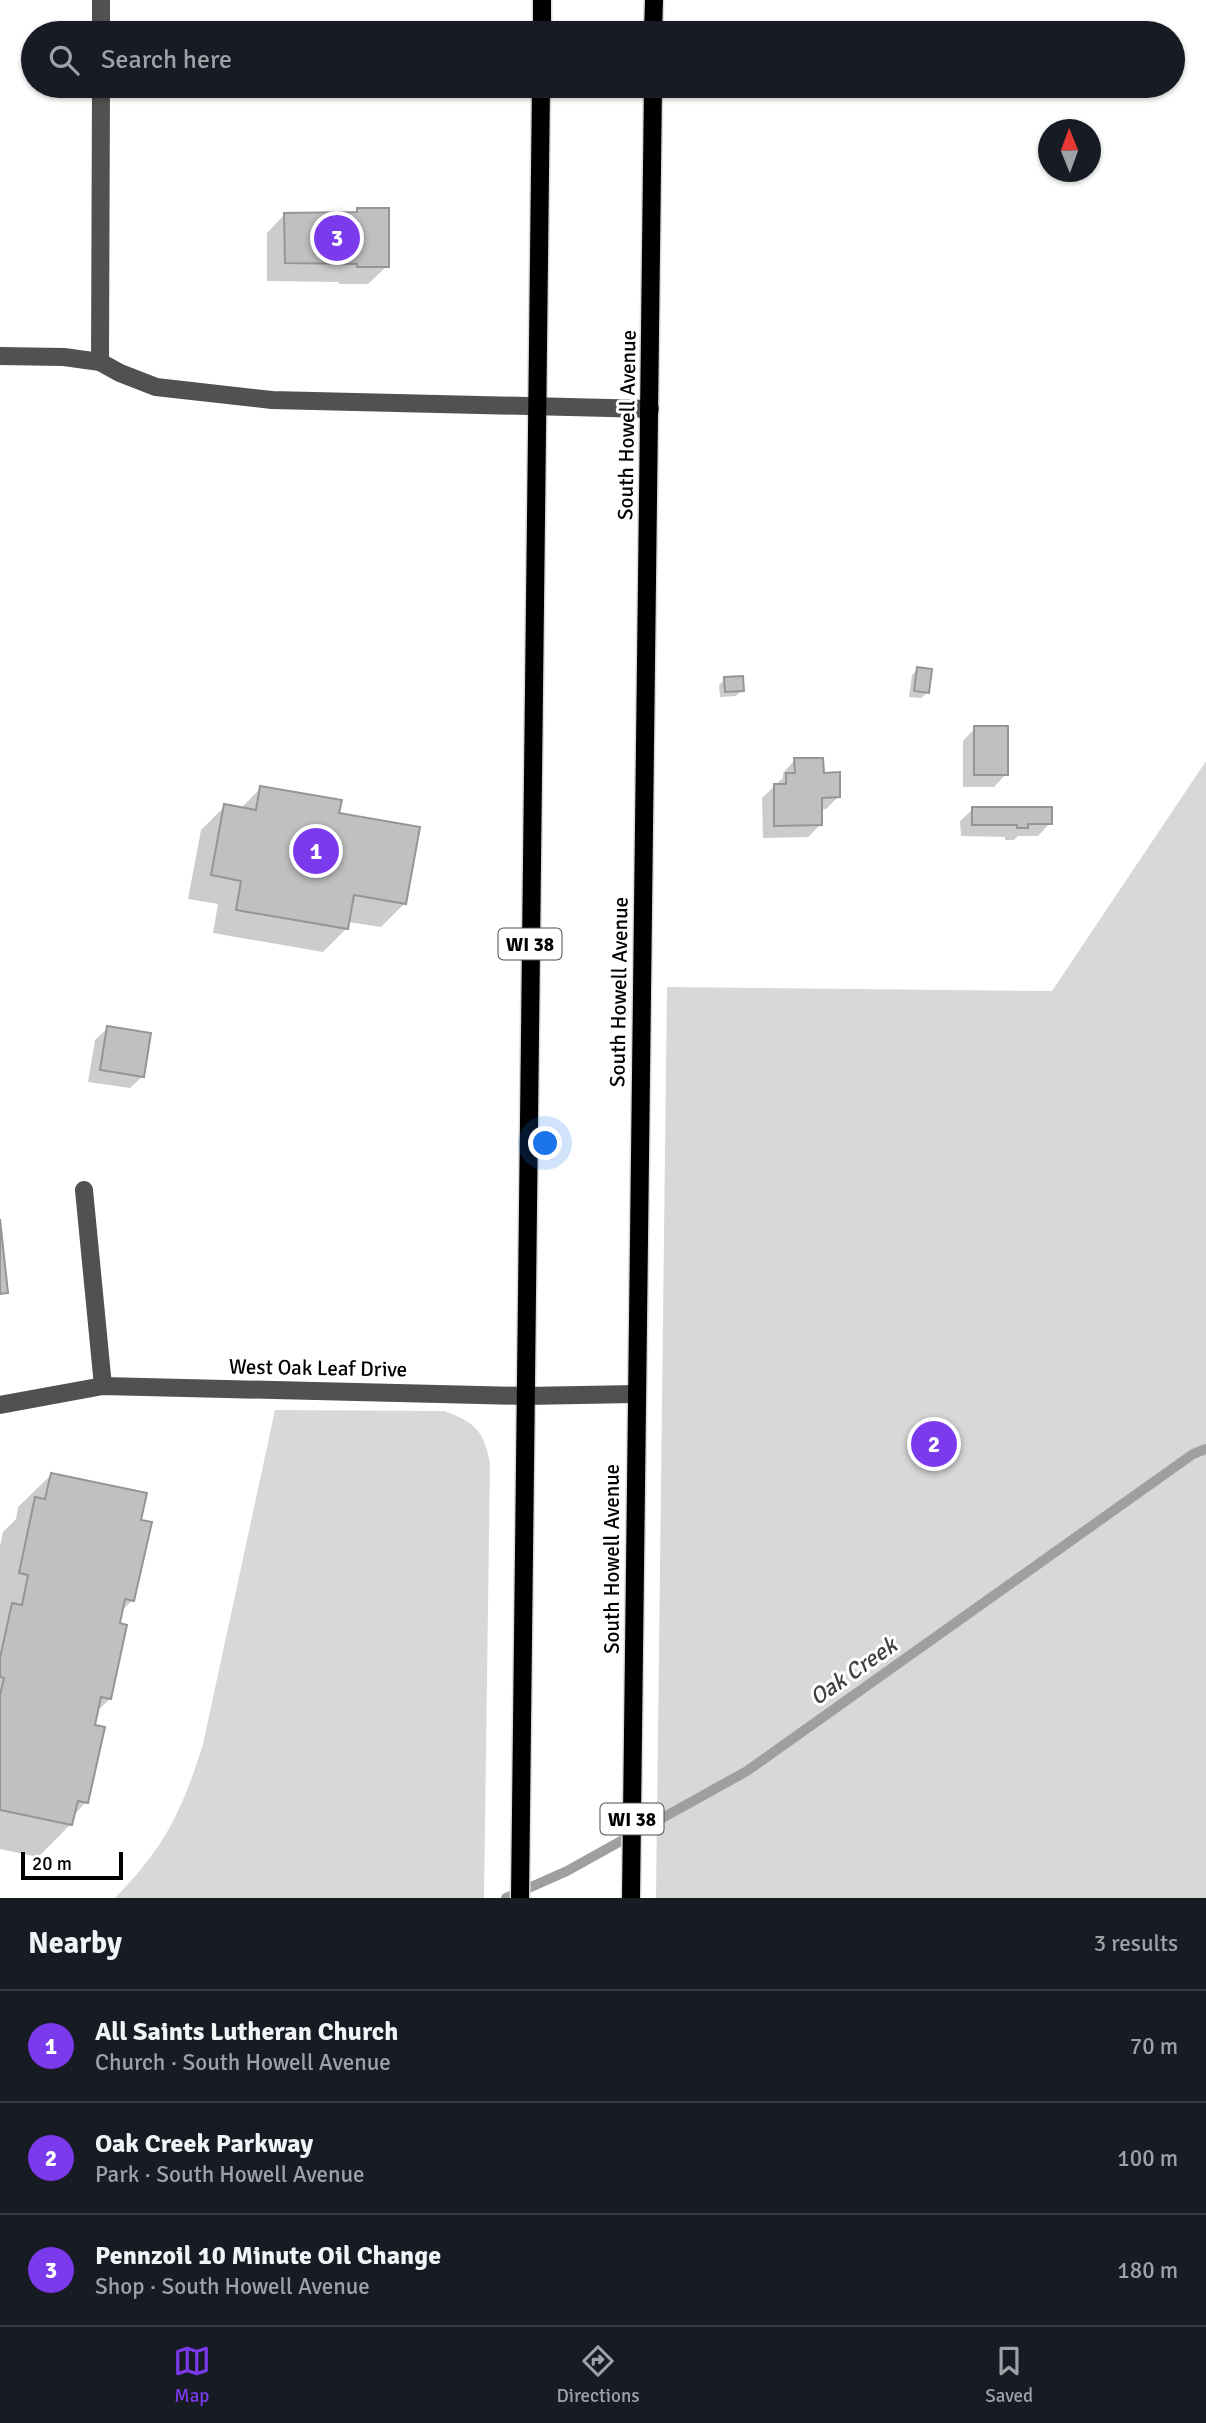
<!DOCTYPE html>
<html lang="en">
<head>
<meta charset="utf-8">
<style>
	:root { --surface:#171b24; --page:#20242c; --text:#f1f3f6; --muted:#9ea1a6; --line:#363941; --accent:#7c3aed }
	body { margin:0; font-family:Signika,sans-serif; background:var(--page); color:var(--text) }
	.compass { position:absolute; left:1038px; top:119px; width:63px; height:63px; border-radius:50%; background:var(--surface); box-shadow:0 2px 5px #0004; rotate:359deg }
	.scale { position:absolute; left:21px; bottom:18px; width:102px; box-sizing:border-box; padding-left:7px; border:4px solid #000; border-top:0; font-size:19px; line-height:24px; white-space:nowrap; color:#000; -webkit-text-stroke:5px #fff; paint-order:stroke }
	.you { position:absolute; left:546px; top:1144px; width:24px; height:24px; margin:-18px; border:5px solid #fff; border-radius:50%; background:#1a73e8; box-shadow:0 0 0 10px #1a73e833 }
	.badge { display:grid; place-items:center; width:46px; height:46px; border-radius:50%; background:var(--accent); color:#fff; font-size:23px; font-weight:700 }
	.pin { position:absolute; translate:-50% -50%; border:4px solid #fff; box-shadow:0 2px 7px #0006 }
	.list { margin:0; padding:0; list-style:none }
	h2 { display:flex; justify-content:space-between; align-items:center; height:91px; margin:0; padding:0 28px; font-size:30px }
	h2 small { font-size:23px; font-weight:400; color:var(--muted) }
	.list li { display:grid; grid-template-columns:46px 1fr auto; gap:21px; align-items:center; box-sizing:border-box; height:112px; padding:0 28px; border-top:2px solid var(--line) }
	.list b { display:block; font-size:26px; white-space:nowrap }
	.list p { margin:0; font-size:23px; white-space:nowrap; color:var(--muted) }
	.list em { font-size:23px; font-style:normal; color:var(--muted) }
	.icon { flex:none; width:38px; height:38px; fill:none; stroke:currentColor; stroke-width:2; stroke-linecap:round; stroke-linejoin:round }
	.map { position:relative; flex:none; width:1206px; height:1898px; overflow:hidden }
	.search { position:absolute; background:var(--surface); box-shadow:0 2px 5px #0004; left:21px; right:21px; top:21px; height:77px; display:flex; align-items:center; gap:18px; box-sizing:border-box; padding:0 24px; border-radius:38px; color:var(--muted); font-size:26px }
	.sheet { height:427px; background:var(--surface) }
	nav { display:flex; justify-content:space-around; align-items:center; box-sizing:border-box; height:98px; border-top:2px solid var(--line); background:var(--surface); font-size:19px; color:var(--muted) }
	nav a { display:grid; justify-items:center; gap:4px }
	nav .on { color:var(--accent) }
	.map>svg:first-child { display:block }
	.green { fill:#d8d8d8 }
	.shadow { fill:#0003 }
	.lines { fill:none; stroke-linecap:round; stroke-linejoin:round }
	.stream { stroke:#9f9f9f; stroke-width:10 }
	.building { fill:#c0c0c0; stroke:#959595; stroke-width:2 }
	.major-casing { stroke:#dbdbdb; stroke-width:21 }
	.minor { stroke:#515151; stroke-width:18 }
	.major { stroke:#000; stroke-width:18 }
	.labels { text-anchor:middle; stroke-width:6; stroke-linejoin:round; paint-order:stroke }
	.shield { fill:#fff; stroke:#4c4c4c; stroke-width:2 }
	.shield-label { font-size:19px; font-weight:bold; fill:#000 }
	.street-label { font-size:21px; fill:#000; stroke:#fff }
	.water-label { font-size:23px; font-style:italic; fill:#404040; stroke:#fff }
</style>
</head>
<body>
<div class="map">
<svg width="1206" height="1898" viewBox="0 0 1206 1898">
	<rect width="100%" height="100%" fill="#fff"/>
	<g class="green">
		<path d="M 1206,761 L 1206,1898 L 656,1898 L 667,987 L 1052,991 Z"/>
		<path d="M 275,1410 L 444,1411 C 475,1422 484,1431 490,1463 L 484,1898 L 115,1898 C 165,1847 182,1811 203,1744 Z"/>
	</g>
	<g class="shadow">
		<path d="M 358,210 L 387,266 L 368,284 L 339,284 L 339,282 L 267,281 L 267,233 L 285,214 L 354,214 Z"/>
		<path d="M 918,669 L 927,693 L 921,698 L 909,697 L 912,675 Z"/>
		<path d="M 725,679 L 742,690 L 736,696 L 720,697 L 719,685 Z"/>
		<path d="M 975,728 L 1006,774 L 994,787 L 963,787 L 963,741 Z"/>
		<path d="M 795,760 L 822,774 L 839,796 L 826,809 L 820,809 L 820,825 L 808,837 L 763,838 L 762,798 L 783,778 L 783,773 Z"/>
		<path d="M 261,788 L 337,815 L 405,903 L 381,927 L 348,922 L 347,928 L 323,952 L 213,933 L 218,904 L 188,899 L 201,830 L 225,806 L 240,809 Z"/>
		<path d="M 973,809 L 1050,823 L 1038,836 L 1018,836 L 1014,840 L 1005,840 L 1005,837 L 961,836 L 960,821 Z"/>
		<path d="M 108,1028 L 143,1076 L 130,1088 L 88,1082 L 95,1040 Z"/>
		<path d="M 51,1475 L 139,1521 L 133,1600 L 120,1612 L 110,1699 L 96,1712 L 86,1802 L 73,1816 L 71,1824 L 38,1857 L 0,1849 L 0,1546 L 3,1532 L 16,1519 L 18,1507 Z"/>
	</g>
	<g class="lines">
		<path class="stream" d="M 506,1898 L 567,1871 L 747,1771 L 1193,1454 L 1206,1449"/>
	</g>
	<g class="building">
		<path d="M 357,208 L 389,208 L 389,267 L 357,267 L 357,264 L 285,263 L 284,213 L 357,212 Z"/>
		<path d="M 917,667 L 932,669 L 929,693 L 914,691 Z"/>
		<path d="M 743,676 L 744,691 L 725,692 L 724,677 Z"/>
		<rect x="974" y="726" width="34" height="49"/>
		<path d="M 794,758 L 823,758 L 824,773 L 840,772 L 840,797 L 822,798 L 822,825 L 774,826 L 774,784 L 786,784 L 786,773 L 795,773 Z"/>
		<path d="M 260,786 L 342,800 L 339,813 L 420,827 L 406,904 L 354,895 L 348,929 L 236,910 L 241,881 L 211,875 L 224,804 L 256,810 Z"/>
		<path d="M 972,807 L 1052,807 L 1052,824 L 1028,824 L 1028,828 L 1017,828 L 1017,825 L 972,825 Z"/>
		<path d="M 107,1026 L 151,1033 L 144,1077 L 100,1070 Z"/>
		<path d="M 0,1219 L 8,1293 L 0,1294 Z"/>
		<path d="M 51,1473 L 147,1493 L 141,1520 L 152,1522 L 134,1601 L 125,1599 L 120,1623 L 127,1625 L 111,1699 L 101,1697 L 95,1725 L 105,1727 L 88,1803 L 78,1801 L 72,1825 L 0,1810 L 0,1695 L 4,1678 L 0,1677 L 0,1658 L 12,1603 L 22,1605 L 28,1575 L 19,1573 L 35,1497 L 45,1499 Z"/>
	</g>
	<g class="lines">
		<defs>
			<g id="major">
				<path d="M 542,33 L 542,0"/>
				<path d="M 653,33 L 654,0"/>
				<path d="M 520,1898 L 541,86"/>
				<path d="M 631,1898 L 653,86"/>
			</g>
		</defs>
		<use href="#major" class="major-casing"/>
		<g class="minor">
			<path d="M 101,0 L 101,33"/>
			<path d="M 0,356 L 64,357 L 100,362 L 120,373 L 156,387 L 272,400 L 650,409"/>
			<path d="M 100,362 L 101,86"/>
			<path d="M 84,1190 L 103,1386"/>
			<path d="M 0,1405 L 103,1386 L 524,1396 L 636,1394"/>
		</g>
		<use href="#major" class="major"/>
	</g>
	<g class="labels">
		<g class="shield">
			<rect x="498.5" y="928.5" width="63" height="31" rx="5"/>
			<rect x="600.5" y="1803.5" width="63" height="31" rx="5"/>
		</g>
		<g class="shield-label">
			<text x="530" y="951">WI 38</text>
			<text x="632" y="1826">WI 38</text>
		</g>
		<g class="street-label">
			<text transform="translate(627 425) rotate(-89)" y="7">South Howell Avenue</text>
			<text transform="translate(619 992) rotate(-89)" y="7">South Howell Avenue</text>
			<text transform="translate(318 1368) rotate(1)" y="7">West Oak Leaf Drive</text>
			<text transform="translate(612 1559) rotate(-90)" y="7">South Howell Avenue</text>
		</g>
		<g class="water-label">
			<text transform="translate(853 1671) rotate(-35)" y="8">Oak Creek</text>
		</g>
	</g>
</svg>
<svg class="compass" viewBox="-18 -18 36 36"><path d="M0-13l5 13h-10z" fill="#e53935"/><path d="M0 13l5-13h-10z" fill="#9ea1a6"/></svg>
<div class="scale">20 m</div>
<div class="you"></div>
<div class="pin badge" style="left:316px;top:851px">1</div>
<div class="pin badge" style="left:934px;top:1444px">2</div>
<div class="pin badge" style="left:337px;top:238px">3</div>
<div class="search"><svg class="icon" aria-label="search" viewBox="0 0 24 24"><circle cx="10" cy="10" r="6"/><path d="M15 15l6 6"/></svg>Search here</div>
</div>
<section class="sheet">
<h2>Nearby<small>3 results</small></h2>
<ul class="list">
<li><span class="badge">1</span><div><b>All Saints Lutheran Church</b><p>Church · South Howell Avenue</p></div><em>70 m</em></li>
<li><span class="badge">2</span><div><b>Oak Creek Parkway</b><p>Park · South Howell Avenue</p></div><em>100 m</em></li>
<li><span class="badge">3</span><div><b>Pennzoil 10 Minute Oil Change</b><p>Shop · South Howell Avenue</p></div><em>180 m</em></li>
</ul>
</section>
<nav>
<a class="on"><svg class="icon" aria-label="map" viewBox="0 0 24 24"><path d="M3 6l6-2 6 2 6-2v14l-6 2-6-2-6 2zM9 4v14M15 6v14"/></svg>Map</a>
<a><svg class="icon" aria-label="directions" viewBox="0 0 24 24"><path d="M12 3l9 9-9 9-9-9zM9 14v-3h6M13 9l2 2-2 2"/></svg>Directions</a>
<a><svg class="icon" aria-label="saved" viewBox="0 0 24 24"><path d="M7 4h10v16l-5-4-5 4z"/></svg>Saved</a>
</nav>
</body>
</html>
